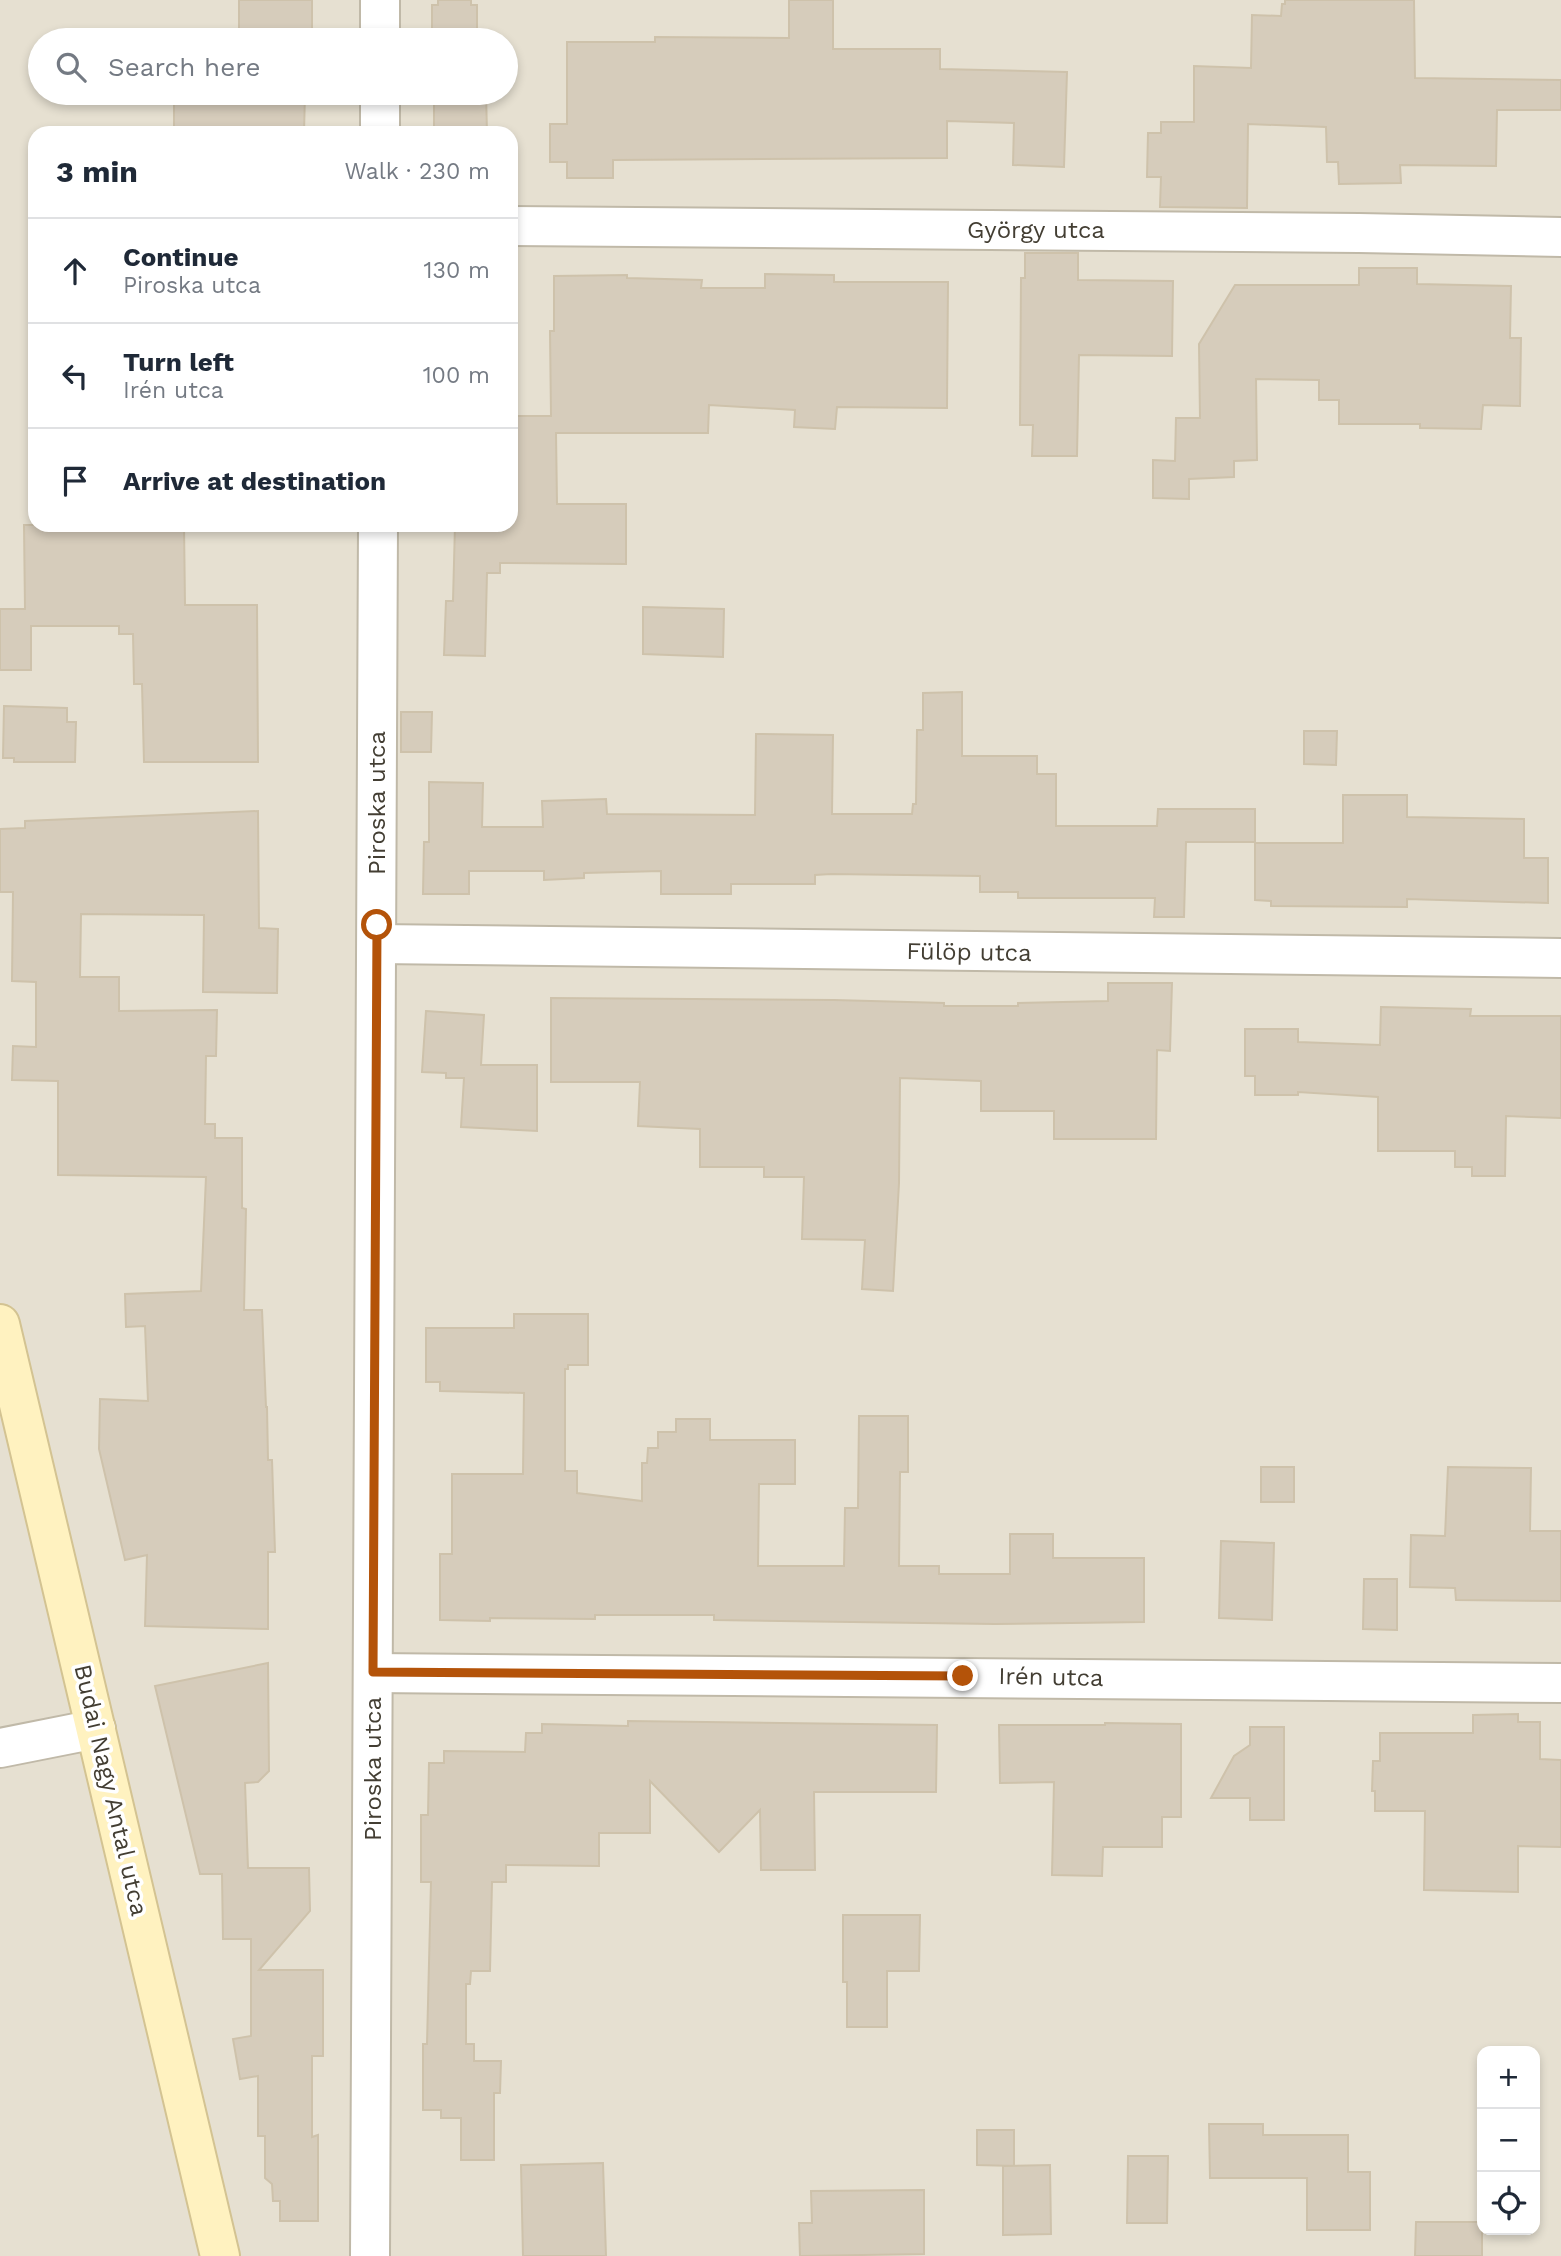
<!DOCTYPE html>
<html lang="en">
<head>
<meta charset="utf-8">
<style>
	:root { --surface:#fff; --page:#f6f6f7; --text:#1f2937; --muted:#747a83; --line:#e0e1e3 }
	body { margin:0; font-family:"Work Sans",sans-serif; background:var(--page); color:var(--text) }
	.controls { position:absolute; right:21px; bottom:21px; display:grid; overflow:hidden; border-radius:14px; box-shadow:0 4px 10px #0003 }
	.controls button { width:63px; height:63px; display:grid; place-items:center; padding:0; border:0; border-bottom:2px solid var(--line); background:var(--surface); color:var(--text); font:35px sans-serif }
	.stop { position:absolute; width:21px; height:21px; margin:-16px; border:5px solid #b45309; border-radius:50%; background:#fff }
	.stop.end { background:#b45309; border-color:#fff; box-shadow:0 2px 7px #0008 }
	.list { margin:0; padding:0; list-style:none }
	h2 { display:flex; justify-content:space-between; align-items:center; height:91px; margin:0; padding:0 28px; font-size:30px }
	h2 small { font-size:23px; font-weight:400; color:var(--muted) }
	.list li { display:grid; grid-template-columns:46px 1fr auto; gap:21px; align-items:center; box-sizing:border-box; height:105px; padding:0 28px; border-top:2px solid var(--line) }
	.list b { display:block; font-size:26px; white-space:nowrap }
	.list p { margin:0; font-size:23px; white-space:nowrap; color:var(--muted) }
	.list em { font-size:23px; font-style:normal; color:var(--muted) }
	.icon { flex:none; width:38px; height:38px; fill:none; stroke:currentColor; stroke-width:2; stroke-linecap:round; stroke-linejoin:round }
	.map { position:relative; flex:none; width:1561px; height:2256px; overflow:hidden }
	.search { position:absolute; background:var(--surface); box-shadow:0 4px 10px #0003; left:28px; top:28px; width:490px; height:77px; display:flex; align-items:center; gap:18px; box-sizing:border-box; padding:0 24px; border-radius:38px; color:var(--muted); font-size:26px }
	.panel { position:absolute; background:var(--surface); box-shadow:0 4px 10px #0003; left:28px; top:126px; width:490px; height:406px; border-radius:21px }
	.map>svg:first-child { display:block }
	.residential { fill:#e6e0d1; fill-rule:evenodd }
	.building { fill:#d6ccbb; stroke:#cec2ab; stroke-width:2 }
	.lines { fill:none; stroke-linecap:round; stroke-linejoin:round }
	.street-casing { stroke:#c0b9a8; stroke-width:42 }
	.secondary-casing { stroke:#d3c392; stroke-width:42 }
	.street { stroke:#fff; stroke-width:38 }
	.secondary { stroke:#fff2c0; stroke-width:38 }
	.route { stroke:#b45309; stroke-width:9 }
	.labels { text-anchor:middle; stroke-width:7; stroke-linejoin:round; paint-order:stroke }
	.street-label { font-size:24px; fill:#433e33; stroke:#fff }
</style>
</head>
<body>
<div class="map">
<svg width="1561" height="2256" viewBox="0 0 1561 2256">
	<rect width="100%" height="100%" fill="#f2eee3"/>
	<path class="residential" d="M 0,0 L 1561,0 L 1561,2256 L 0,2256 ZM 40,40 L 506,40 L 506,93 L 40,93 ZM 35,133 L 511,133 L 511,525 L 35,525 ZM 1482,2051 L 1535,2051 L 1535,2230 L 1482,2230 Z"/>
	<g class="building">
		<rect x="239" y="0" width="73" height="40"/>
		<path d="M 438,0 L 471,0 L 471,5 L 477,5 L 477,40 L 432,40 L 432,5 L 438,5 Z"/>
		<path d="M 789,0 L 833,0 L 833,49 L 940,49 L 940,69 L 1067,72 L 1064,167 L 1013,165 L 1014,123 L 947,121 L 947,158 L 613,160 L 613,178 L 567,178 L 567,162 L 550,162 L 550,124 L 567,124 L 567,42 L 655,42 L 655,37 L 789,38 Z"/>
		<path d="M 1285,0 L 1414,0 L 1415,78 L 1561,80 L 1561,110 L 1497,110 L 1496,166 L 1400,165 L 1401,183 L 1339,184 L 1338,162 L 1327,162 L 1326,127 L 1248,124 L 1247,208 L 1160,207 L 1161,177 L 1147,177 L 1148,133 L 1161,133 L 1161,122 L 1194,122 L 1194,66 L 1251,68 L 1252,15 L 1281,16 L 1282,4 L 1285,4 Z"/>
		<path d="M 174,93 L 305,93 L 304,133 L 174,133 Z"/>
		<path d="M 434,93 L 486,93 L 487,133 L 434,133 Z"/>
		<path d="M 1025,253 L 1078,253 L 1078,280 L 1173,281 L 1172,356 L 1079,355 L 1077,456 L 1032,456 L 1033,425 L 1020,425 L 1021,278 L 1025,278 Z"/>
		<path d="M 1359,268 L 1417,268 L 1417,284 L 1511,286 L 1510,338 L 1521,338 L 1520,406 L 1483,405 L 1481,429 L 1420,428 L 1420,424 L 1339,424 L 1339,400 L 1319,400 L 1319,380 L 1256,379 L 1257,460 L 1234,461 L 1234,477 L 1189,479 L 1189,499 L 1153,498 L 1153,460 L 1175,461 L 1176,418 L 1200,418 L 1199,344 L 1235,285 L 1359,285 Z"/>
		<path d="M 765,274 L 834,275 L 834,282 L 948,282 L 947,408 L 837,407 L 835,429 L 794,427 L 795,410 L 709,405 L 708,433 L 556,433 L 557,504 L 626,504 L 626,564 L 500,563 L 500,573 L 487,573 L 485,656 L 444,655 L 446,601 L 453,601 L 455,525 L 511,525 L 511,416 L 551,416 L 550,331 L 554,331 L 554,276 L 627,275 L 627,278 L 702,280 L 701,288 L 765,288 Z"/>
		<path d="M 24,525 L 184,525 L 185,605 L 257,605 L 258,762 L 144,762 L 142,684 L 134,684 L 133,634 L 119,634 L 119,626 L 31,626 L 31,670 L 0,670 L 0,609 L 25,609 Z"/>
		<path d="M 643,607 L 724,609 L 723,657 L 643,654 Z"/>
		<path d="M 962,692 L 962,756 L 1037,756 L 1037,774 L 1056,774 L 1056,826 L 1157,826 L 1158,809 L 1255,809 L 1255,842 L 1186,842 L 1184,917 L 1154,917 L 1155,898 L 1018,898 L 1018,892 L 980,892 L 980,876 L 831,874 L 815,875 L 815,884 L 731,884 L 731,894 L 661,894 L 661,871 L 584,873 L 584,878 L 544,880 L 544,871 L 469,871 L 469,894 L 423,894 L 424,842 L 429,842 L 429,782 L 483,783 L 482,827 L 543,827 L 542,801 L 606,799 L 607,814 L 755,815 L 756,734 L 833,735 L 832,814 L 912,814 L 913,804 L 916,804 L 917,730 L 923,730 L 923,693 Z"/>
		<path d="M 4,706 L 67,708 L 67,722 L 76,722 L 75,762 L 14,762 L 14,758 L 3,758 Z"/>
		<path d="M 401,712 L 432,712 L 431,752 L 401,752 Z"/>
		<path d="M 1304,731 L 1337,731 L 1336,765 L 1304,764 Z"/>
		<path d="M 1343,795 L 1407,795 L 1407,817 L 1524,819 L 1524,858 L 1548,858 L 1548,903 L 1407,899 L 1407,907 L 1271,906 L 1271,901 L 1255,900 L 1255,843 L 1343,843 Z"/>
		<path d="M 258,811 L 259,928 L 278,929 L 277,993 L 203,992 L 204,915 L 81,914 L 80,977 L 119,977 L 119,1011 L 217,1010 L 216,1056 L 206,1056 L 205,1124 L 215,1124 L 215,1138 L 242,1138 L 242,1208 L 246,1209 L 244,1310 L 262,1310 L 266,1407 L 267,1407 L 268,1460 L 272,1460 L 275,1552 L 268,1552 L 268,1629 L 145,1626 L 147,1555 L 125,1560 L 99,1449 L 100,1399 L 148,1401 L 145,1326 L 126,1327 L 125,1294 L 201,1291 L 206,1177 L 58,1175 L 58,1081 L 12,1080 L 13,1046 L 36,1047 L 36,982 L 12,981 L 13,892 L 0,892 L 0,829 L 25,828 L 25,821 Z"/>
		<path d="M 1108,983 L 1172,983 L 1170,1051 L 1157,1050 L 1156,1139 L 1054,1139 L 1054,1111 L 981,1111 L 981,1081 L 900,1078 L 899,1183 L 893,1291 L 862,1289 L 865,1240 L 802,1239 L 804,1177 L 764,1177 L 764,1167 L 700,1167 L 700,1129 L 638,1126 L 640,1082 L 551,1082 L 551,998 L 834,1000 L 944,1003 L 944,1006 L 1018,1006 L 1018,1003 L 1108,1001 Z"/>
		<path d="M 1381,1007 L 1471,1009 L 1470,1016 L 1561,1016 L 1561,1118 L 1506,1116 L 1505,1176 L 1472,1176 L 1472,1167 L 1455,1167 L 1455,1151 L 1378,1151 L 1378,1097 L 1298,1092 L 1298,1095 L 1255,1095 L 1255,1076 L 1245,1076 L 1245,1029 L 1298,1029 L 1298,1042 L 1380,1045 Z"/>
		<path d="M 426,1011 L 484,1015 L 481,1065 L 537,1065 L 537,1131 L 461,1127 L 464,1078 L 446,1078 L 446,1073 L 422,1072 Z"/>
		<path d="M 514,1314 L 588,1314 L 588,1365 L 568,1365 L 568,1369 L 565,1369 L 565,1471 L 577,1471 L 577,1493 L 642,1501 L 642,1463 L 647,1463 L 648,1448 L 658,1448 L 658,1432 L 676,1432 L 676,1419 L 710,1419 L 710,1440 L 795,1440 L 795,1484 L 759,1484 L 758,1566 L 844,1566 L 845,1508 L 858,1508 L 859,1416 L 908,1416 L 908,1472 L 900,1472 L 899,1566 L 939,1566 L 939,1574 L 1010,1574 L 1010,1534 L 1053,1534 L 1053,1558 L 1144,1558 L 1144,1622 L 995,1624 L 714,1620 L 714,1615 L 595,1615 L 595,1619 L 490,1618 L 490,1621 L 440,1620 L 440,1554 L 452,1554 L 452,1474 L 523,1474 L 524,1393 L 440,1391 L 440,1382 L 426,1382 L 426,1328 L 514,1328 Z"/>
		<rect x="1261" y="1467" width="33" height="35"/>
		<path d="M 1448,1467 L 1531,1468 L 1530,1531 L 1561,1531 L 1561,1601 L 1456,1600 L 1455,1588 L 1410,1587 L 1411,1535 L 1445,1536 Z"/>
		<path d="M 1221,1541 L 1274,1543 L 1272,1620 L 1219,1618 Z"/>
		<path d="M 1364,1579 L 1397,1579 L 1397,1630 L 1363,1629 Z"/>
		<path d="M 268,1663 L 269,1771 L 258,1782 L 245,1783 L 248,1868 L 309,1868 L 310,1911 L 259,1970 L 323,1970 L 323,2056 L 312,2056 L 312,2137 L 318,2135 L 318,2221 L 280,2221 L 280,2201 L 273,2201 L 272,2184 L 265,2178 L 265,2136 L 258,2136 L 258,2076 L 240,2079 L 233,2039 L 251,2036 L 251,1939 L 223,1939 L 222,1874 L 200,1874 L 155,1686 Z"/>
		<path d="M 1518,1714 L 1518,1722 L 1540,1722 L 1540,1759 L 1561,1760 L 1561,1847 L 1518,1846 L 1518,1892 L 1424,1890 L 1425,1811 L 1375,1811 L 1375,1791 L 1372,1791 L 1373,1761 L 1380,1761 L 1380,1733 L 1473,1733 L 1473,1715 Z"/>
		<path d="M 628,1721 L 937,1725 L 936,1792 L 814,1792 L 815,1870 L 761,1870 L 760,1810 L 719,1852 L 650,1781 L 650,1833 L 599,1833 L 599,1866 L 506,1865 L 506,1882 L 492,1882 L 490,1971 L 471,1971 L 470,1984 L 466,1984 L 466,2044 L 474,2044 L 474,2061 L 501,2061 L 500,2093 L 494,2093 L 494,2160 L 461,2160 L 461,2118 L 441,2118 L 441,2110 L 423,2110 L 423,2044 L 427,2044 L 431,1882 L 421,1882 L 421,1815 L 428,1815 L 429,1763 L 444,1763 L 444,1751 L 525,1752 L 526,1733 L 542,1733 L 542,1724 L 628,1726 Z"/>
		<path d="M 1105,1723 L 1181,1724 L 1181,1817 L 1162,1817 L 1162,1847 L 1103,1847 L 1102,1876 L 1052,1875 L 1054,1782 L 1000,1783 L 999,1725 L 1105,1725 Z"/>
		<path d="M 1250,1727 L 1284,1727 L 1284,1820 L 1250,1820 L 1250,1798 L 1211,1798 L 1234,1756 L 1250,1745 Z"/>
		<path d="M 843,1915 L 920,1915 L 919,1971 L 887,1971 L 887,2027 L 847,2027 L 847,1982 L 843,1982 Z"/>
		<path d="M 1209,2124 L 1263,2124 L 1263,2135 L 1348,2135 L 1348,2172 L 1370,2172 L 1370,2230 L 1307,2230 L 1307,2178 L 1210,2178 Z"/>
		<path d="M 977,2130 L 1014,2130 L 1014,2166 L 977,2165 Z"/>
		<path d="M 1128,2156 L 1168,2156 L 1167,2223 L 1127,2223 Z"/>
		<path d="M 603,2163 L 606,2256 L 523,2256 L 521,2165 Z"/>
		<path d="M 1050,2165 L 1051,2234 L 1003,2235 L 1003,2166 Z"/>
		<path d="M 924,2190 L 924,2254 L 800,2256 L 799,2223 L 812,2223 L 811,2191 Z"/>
		<path d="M 1416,2222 L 1482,2222 L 1482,2256 L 1415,2256 Z"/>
	</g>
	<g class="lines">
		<defs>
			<g id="street">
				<path d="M 380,40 L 380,0"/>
				<path d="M 380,133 L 380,93"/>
				<path d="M 511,226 L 1359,233 L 1561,237"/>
				<path d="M 377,944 L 1561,958"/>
				<path d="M 373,1673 L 1561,1683"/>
				<path d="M 0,1748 L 96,1729"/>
				<path d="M 370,2256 L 378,525"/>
			</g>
			<path id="secondary" d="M 0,1324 L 220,2256"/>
		</defs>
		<use href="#street" class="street-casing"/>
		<use href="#secondary" class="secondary-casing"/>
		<use href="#street" class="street"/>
		<use href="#secondary" class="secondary"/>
	</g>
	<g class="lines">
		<path class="route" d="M 377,925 L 373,1672 L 963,1676"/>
	</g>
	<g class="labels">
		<g class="street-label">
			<text x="1036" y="238">György utca</text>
			<text transform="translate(377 803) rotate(-90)" y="8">Piroska utca</text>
			<text transform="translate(969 952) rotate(1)" y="8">Fülöp utca</text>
			<text transform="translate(1051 1677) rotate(1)" y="8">Irén utca</text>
			<text transform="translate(373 1769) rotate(-90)" y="8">Piroska utca</text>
			<text transform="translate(111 1790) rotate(77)" y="8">Budai Nagy Antal utca</text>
		</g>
	</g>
</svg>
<div class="controls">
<button>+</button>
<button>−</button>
<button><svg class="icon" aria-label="locate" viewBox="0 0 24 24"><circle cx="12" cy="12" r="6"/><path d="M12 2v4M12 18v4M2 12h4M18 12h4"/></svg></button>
</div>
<div class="stop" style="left:377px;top:925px"></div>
<div class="stop end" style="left:963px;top:1676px"></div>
<div class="search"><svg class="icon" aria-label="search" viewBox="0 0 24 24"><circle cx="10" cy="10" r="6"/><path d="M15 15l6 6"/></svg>Search here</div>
<section class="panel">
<h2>3 min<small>Walk · 230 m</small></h2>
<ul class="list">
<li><svg class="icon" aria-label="ahead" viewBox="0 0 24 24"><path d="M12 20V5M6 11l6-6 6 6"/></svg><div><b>Continue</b><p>Piroska utca</p></div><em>130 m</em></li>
<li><svg class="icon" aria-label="left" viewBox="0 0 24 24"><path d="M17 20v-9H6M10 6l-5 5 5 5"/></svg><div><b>Turn left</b><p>Irén utca</p></div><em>100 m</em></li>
<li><svg class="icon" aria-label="arrive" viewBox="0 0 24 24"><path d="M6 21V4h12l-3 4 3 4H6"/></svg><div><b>Arrive at destination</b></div></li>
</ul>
</section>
</div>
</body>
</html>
